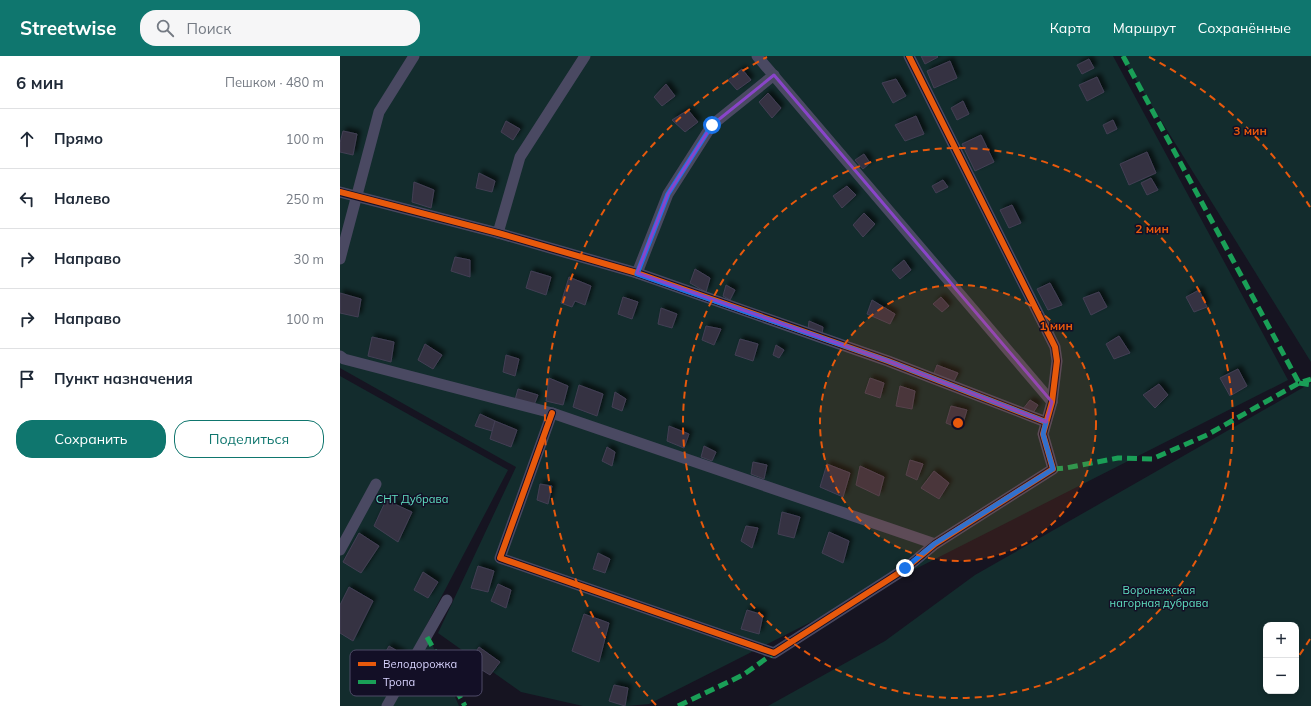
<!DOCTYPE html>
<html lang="ru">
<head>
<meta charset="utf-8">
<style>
	:root { --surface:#fff; --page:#f6f6f7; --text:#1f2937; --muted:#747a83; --line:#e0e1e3; --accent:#0f766e }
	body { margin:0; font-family:Mulish,sans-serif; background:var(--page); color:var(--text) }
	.controls { position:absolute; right:12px; bottom:12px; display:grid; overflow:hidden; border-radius:8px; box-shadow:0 2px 6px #0003 }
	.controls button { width:36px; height:36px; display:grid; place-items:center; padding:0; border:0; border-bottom:1px solid var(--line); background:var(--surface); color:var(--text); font:20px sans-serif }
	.stop { position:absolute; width:12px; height:12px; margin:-9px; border:3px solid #1a73e8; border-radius:50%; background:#fff }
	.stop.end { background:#1a73e8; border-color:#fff; box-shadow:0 1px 4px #0008 }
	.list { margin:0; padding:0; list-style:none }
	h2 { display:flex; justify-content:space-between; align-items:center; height:52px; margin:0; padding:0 16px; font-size:17px }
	h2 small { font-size:13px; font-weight:400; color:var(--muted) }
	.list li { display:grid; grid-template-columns:26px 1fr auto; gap:12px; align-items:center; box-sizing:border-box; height:60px; padding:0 16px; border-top:1px solid var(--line) }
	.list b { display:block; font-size:15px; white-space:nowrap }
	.list em { font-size:13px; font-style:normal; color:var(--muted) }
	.actions { display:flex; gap:8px; padding:12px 16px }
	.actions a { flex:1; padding:9px 0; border:1px solid var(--accent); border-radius:16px; text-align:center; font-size:14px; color:var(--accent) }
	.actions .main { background:var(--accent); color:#fff }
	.icon { flex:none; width:22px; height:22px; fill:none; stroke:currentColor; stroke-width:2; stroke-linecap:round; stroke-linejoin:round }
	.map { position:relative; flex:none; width:971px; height:650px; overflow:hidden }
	header { display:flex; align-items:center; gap:24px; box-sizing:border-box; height:56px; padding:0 20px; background:var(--accent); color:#fff }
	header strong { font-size:19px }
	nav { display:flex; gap:22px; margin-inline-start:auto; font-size:14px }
	.search { width:280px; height:36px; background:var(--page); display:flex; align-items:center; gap:10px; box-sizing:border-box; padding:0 14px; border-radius:16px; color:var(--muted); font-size:15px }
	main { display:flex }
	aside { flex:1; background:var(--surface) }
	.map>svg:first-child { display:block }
	.green { fill:#132c2d; fill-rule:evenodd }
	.building { fill:#343243; stroke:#433f54; filter:url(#shadow) }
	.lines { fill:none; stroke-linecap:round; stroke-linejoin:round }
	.minor { stroke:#4a4962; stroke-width:11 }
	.quiet { stroke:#1a9f57; stroke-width:5; stroke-dasharray:10 5; stroke-linecap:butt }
	.cycleway-casing { stroke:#130f26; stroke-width:8 }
	.cycleway { stroke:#e8590c; stroke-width:6 }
	.route { stroke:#1a73e8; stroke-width:5 }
	.marked { fill:none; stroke:#8945c9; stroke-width:3; stroke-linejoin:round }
	.ring { fill:none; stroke:#e8590c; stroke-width:2; stroke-dasharray:7 5 }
	.labels { text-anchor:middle; stroke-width:3; stroke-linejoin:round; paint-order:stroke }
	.park-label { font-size:11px; fill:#5fe0c0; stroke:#130f26 }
	.key { fill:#130f26; stroke:#4e4a67; stroke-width:1 }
	.key-label { font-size:11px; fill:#d9d4ff }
	.centre { fill:#e8590c; stroke:#130f26; stroke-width:2 }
	.ring-label { font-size:12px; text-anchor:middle; font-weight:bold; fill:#e8590c; stroke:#130f26; stroke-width:3; stroke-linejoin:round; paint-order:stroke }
</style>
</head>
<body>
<header>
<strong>Streetwise</strong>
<div class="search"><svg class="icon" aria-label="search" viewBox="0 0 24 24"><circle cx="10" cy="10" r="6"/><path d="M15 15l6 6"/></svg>Поиск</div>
<nav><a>Карта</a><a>Маршрут</a><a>Сохранённые</a></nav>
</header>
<main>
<aside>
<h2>6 мин<small>Пешком · 480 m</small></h2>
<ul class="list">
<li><svg class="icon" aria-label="ahead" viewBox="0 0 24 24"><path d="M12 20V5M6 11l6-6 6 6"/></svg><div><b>Прямо</b></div><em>100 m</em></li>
<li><svg class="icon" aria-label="left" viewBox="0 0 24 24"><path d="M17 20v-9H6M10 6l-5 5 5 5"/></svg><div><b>Налево</b></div><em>250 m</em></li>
<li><svg class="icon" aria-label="right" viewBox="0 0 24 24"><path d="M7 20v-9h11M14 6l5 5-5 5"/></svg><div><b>Направо</b></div><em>30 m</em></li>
<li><svg class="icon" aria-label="right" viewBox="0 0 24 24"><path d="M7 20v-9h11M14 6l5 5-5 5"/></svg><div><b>Направо</b></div><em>100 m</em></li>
<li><svg class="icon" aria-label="arrive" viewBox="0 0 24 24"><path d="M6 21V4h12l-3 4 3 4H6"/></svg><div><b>Пункт назначения</b></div></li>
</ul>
<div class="actions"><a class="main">Сохранить</a><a>Поделиться</a></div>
</aside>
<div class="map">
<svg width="971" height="650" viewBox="0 0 971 650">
	<defs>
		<filter id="shadow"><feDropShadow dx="3.5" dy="-3.5" stdDeviation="2" flood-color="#0009"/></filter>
	</defs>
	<rect width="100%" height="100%" fill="#161421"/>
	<g class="green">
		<path d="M 0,0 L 773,0 L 948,324 L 309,648 L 287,650 L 243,650 L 181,636 L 98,577 L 176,411 L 0,312 Z"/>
		<path d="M 781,0 L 971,0 L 971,306 Z"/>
		<path d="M 0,320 L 168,414 L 85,572 L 119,650 L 0,650 Z"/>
		<path d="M 971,327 L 971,650 L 428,650 L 545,585 L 635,519 ZM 926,569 L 956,569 L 956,635 L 926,635 Z"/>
	</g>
	<g class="building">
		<path d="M 581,0 L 597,0 L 598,1 L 585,8 Z"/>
		<path d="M 749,3 L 754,12 L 742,18 L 737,9 Z"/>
		<path d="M 610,5 L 617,22 L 594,32 L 587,15 Z"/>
		<path d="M 402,13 L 411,24 L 397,34 L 388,24 Z"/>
		<path d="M 757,21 L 764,36 L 747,45 L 739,29 Z"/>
		<path d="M 556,23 L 566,40 L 553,47 L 542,27 Z"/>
		<path d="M 326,28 L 335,40 L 322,50 L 314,41 Z"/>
		<path d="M 428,37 L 441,52 L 432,62 L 419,46 Z"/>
		<path d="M 623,45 L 629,58 L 617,64 L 611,52 Z"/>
		<path d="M 348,54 L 358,66 L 345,76 L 332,64 Z"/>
		<path d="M 576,60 L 584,78 L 565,85 L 555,69 Z"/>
		<path d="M 773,64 L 777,73 L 767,78 L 763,69 Z"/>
		<path d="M 166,65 L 180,73 L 173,84 L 161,76 Z"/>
		<path d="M 3,75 L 17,78 L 13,99 L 0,96 L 0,87 Z"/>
		<path d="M 641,79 L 654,106 L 635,115 L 622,88 Z"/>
		<path d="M 807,96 L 816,117 L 789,129 L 780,108 Z"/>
		<path d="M 524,98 L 530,107 L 523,113 L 515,104 Z"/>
		<path d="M 139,117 L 155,125 L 152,136 L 136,132 Z"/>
		<path d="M 811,122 L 818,134 L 807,139 L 801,127 Z"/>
		<path d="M 603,124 L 608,131 L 596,137 L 592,130 Z"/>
		<path d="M 74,126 L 94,134 L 91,152 L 72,146 Z"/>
		<path d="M 507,130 L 516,139 L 502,152 L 493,140 Z"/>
		<path d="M 672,149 L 681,167 L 669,172 L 660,154 Z"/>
		<path d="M 524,157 L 535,168 L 523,181 L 513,169 Z"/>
		<path d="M 115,201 L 130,204 L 130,221 L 111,215 Z"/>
		<path d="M 564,204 L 571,214 L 560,223 L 552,214 Z"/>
		<path d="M 355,213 L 370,222 L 366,236 L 350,227 Z"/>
		<path d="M 191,215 L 211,221 L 206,239 L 186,232 Z"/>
		<path d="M 229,221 L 251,230 L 245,249 L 235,245 L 232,251 L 221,247 Z"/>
		<path d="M 710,227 L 722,249 L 708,254 L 697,233 Z"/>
		<path d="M 386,229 L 395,234 L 390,244 L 383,240 Z"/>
		<path d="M 859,234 L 867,251 L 854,256 L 846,241 Z"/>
		<path d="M 759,236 L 767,251 L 751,259 L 743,242 Z"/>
		<path d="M 0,237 L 21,243 L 18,261 L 0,257 Z"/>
		<path d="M 283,241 L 298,246 L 292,263 L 278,258 Z"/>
		<path d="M 601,241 L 609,250 L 602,256 L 593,248 Z"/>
		<path d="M 532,244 L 555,258 L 550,268 L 527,258 Z"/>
		<path d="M 321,252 L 337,258 L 332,272 L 318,268 Z"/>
		<path d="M 469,265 L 483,271 L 482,278 L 468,273 Z"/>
		<path d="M 366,270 L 381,273 L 374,289 L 362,284 Z"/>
		<path d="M 779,280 L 790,297 L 774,303 L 766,288 Z"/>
		<path d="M 32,281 L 54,286 L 51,306 L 28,300 Z"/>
		<path d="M 400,283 L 418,288 L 413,305 L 395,299 Z"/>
		<path d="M 85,288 L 102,299 L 93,313 L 78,304 Z"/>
		<path d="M 436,289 L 444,294 L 439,302 L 433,299 Z"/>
		<path d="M 166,299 L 179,303 L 175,320 L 163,316 Z"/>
		<path d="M 597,309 L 618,317 L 613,327 L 593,320 Z"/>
		<path d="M 898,313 L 907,330 L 890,340 L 880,322 Z"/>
		<path d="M 209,322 L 228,330 L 223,349 L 206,345 Z"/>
		<path d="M 530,322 L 544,327 L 540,342 L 525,337 Z"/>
		<path d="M 819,328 L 828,339 L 815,352 L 803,339 Z"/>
		<path d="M 239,329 L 263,338 L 257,360 L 233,351 Z"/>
		<path d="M 560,330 L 575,335 L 572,353 L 556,350 Z"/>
		<path d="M 178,333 L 198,339 L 194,349 L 175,344 Z"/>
		<path d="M 275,336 L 286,343 L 282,355 L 272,351 Z"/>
		<path d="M 690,344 L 698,349 L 693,357 L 683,353 Z"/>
		<path d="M 611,350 L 627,354 L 621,373 L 606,367 Z"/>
		<path d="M 140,358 L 155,365 L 152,375 L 135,370 Z"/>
		<path d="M 155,365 L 177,374 L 171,391 L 150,383 Z"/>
		<path d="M 329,370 L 349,378 L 344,392 L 327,385 Z"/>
		<path d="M 364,390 L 376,396 L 372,405 L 361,401 Z"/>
		<path d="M 267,391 L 275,396 L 272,410 L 262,405 Z"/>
		<path d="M 570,404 L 583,408 L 577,424 L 566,419 Z"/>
		<path d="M 413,406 L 427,409 L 424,423 L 411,418 Z"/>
		<path d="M 487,408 L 510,417 L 503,441 L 480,431 Z"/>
		<path d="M 520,410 L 544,421 L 539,440 L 516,429 Z"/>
		<path d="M 594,415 L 609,427 L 599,443 L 581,432 Z"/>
		<path d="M 200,428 L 212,430 L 208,448 L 197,444 Z"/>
		<path d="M 46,444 L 72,456 L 58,486 L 34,470 Z"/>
		<path d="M 442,456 L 460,461 L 454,482 L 438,478 Z"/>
		<path d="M 406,470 L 418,472 L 412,492 L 401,485 Z"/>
		<path d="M 489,476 L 509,485 L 503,507 L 482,497 Z"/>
		<path d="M 19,477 L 39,490 L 21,517 L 3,506 Z"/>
		<path d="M 258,497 L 270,503 L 265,517 L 253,513 Z"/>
		<path d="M 138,510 L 154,515 L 148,536 L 131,532 Z"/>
		<path d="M 83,516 L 98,526 L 88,542 L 74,534 Z"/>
		<path d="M 158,528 L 171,534 L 166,552 L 151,545 Z"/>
		<path d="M 9,531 L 33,545 L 13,585 L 0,577 L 0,549 Z"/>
		<path d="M 407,554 L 423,559 L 419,578 L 401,573 Z"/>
		<path d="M 244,558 L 269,567 L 259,606 L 232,595 Z"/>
		<path d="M 49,590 L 64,599 L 58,609 L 43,601 Z"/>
		<path d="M 139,591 L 160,606 L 150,619 L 129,606 Z"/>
		<path d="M 274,629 L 288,632 L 285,650 L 269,645 Z"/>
	</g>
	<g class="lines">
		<g class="minor">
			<path d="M 417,0 L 712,346"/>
			<path d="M 0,136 L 158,177 L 297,217 L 548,305 L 706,366"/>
			<path d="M 158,177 L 180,101 L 245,0"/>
			<path d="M 0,203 L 39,56 L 74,0"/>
			<path d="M 297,217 L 328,138 L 372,69 L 434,19"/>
			<path d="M 0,300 L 4,303 L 212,357 L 595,488"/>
			<path d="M 212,357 L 160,502 L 434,597 L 565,513 L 595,488 L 713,413 L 703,378 L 712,346 L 717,305 L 715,291 L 569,0"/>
			<path d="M 0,494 L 36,428"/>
			<path d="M 47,650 L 107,544"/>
		</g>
		<g class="quiet">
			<path d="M 783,0 L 959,327"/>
			<path d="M 959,327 L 971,329"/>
			<path d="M 713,413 L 726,412 L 778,402 L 812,403 L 867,379 L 959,327 L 971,323"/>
			<path d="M 87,581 L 125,650"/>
			<path d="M 338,650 L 403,619 L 434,597"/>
		</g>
		<defs>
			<g id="cycleway">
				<path d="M 0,136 L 158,177 L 297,217 L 548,305 L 706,366"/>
				<path d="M 212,357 L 160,502 L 434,597 L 565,513 L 595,488 L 713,413 L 703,378 L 712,346 L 717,305 L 715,291 L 569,0"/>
			</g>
		</defs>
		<use href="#cycleway" class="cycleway-casing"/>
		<use href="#cycleway" class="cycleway"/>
	</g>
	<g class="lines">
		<path class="route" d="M 372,69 L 328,138 L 297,218 L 548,305 L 706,366 L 703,378 L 713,413 L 594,488 L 565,512"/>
	</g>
	<path class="marked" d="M 434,19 L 712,346 L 706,366 L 548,305 L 297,217 L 328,138 L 372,69 Z"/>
	<circle cx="618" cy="367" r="138" fill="#e8590c" fill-opacity=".12"/>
	<g class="ring">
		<circle cx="618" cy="367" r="138"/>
		<circle cx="618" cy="367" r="275"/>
		<path d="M970 583A413 413 0 0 1 956 604M316 649A413 413 0 0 1 427 1M809 1A413 413 0 0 1 970 151"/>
	</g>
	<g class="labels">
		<g class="park-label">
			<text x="72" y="447">СНТ Дубрава</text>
			<text x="819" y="538">Воронежская<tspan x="819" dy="13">нагорная дубрава</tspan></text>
		</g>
	</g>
	<rect x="10" y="594" width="132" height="46" rx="6" class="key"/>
	<rect x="18" y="606" width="18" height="4" fill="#e8590c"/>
	<rect x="18" y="624" width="18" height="4" fill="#1a9f57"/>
	<g class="key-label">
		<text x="43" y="612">Велодорожка</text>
		<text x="43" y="630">Тропа</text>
	</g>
	<circle cx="618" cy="367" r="6" class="centre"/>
	<g class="ring-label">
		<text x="910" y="79">3 мин</text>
		<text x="812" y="177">2 мин</text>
		<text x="716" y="274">1 мин</text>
	</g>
</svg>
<div class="controls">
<button>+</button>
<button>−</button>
</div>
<div class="stop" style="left:372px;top:69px"></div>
<div class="stop end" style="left:565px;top:512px"></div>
</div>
</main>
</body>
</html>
